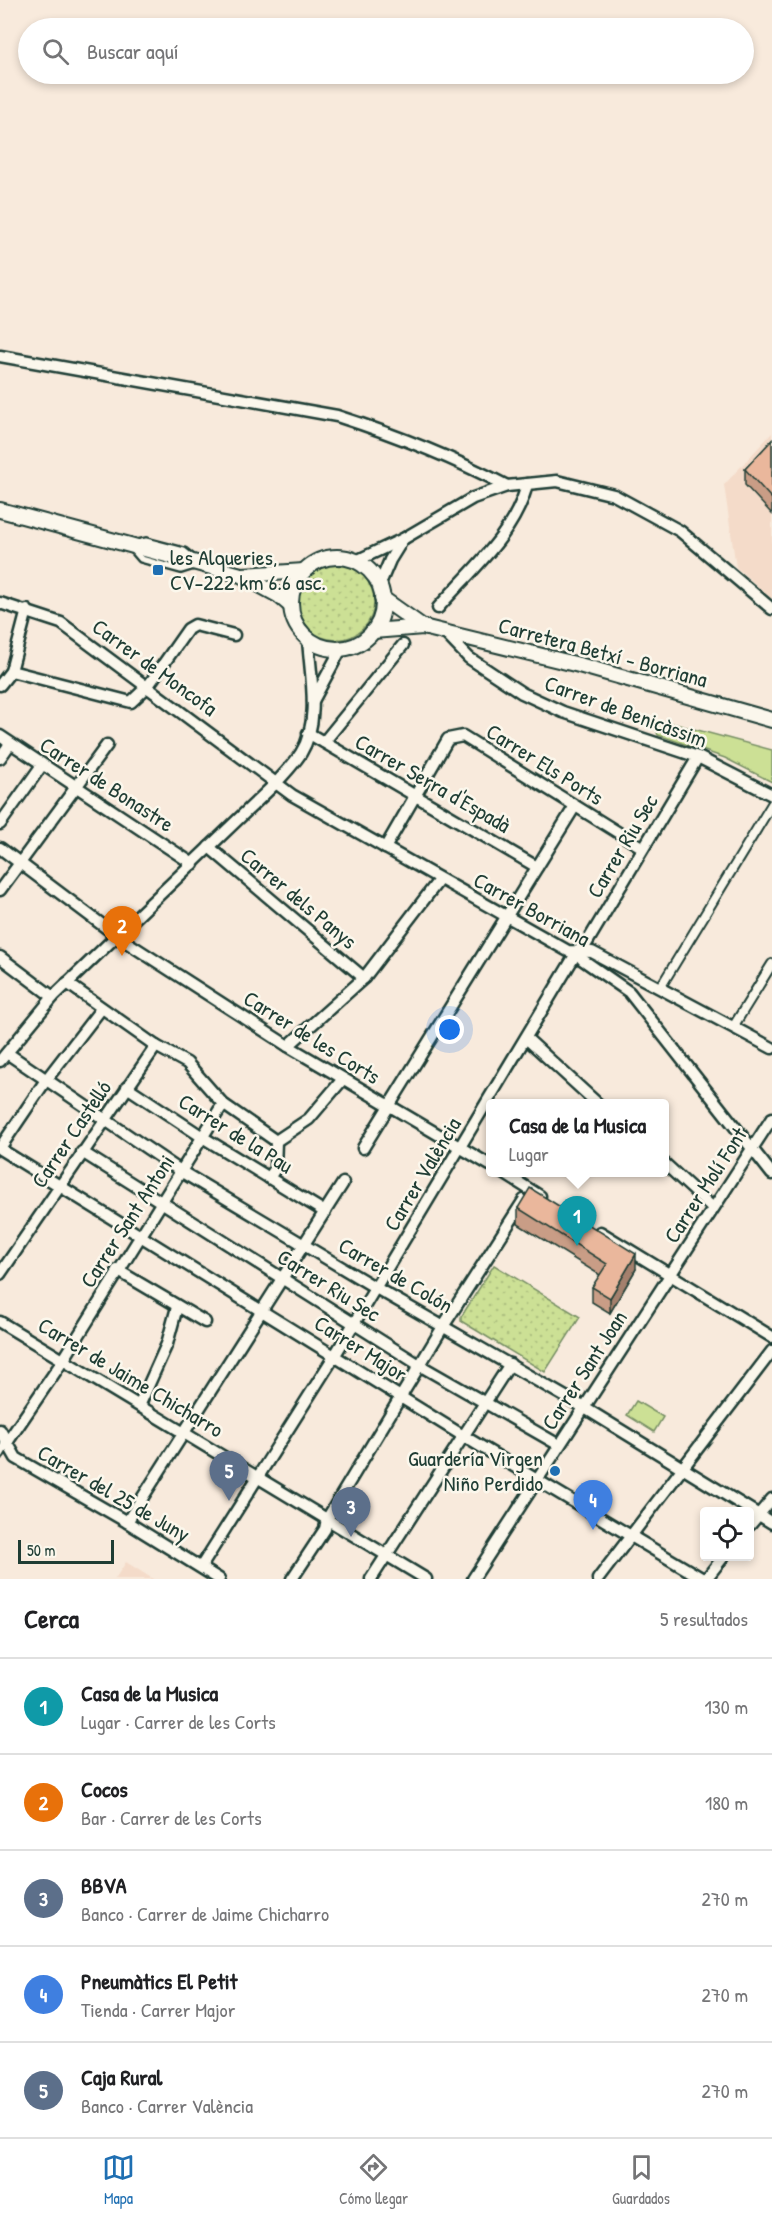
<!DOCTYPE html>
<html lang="es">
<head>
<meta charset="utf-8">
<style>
	:root { --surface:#fff; --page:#f2f2f2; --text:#202124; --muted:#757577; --line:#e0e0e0; --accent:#1f6fb2 }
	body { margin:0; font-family:"Patrick Hand",sans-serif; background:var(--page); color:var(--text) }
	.controls { position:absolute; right:18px; bottom:18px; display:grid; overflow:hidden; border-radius:6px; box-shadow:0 3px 9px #0003 }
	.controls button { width:54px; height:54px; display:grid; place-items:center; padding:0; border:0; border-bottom:2px solid var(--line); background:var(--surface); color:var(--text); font:30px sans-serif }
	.scale { position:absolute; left:18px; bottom:15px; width:96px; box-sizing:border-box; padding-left:6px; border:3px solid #1f3d34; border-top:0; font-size:16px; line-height:21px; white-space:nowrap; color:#1f3d34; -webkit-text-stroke:4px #fbf7ec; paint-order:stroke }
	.you { position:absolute; left:450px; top:1030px; width:21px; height:21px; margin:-15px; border:4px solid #fff; border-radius:50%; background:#1a73e8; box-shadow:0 0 0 9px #1a73e833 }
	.badge { display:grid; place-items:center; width:39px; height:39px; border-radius:50%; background:var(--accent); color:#fff; font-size:20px; font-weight:700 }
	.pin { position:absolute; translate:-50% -50px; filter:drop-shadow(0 2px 3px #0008) }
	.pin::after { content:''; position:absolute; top:32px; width:21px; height:18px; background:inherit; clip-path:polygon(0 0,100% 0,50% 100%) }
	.popup { position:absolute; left:486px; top:1099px; width:183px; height:78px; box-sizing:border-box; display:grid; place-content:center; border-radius:6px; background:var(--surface); filter:drop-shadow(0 2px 4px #0005); font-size:20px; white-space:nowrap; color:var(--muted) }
	.popup b { font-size:22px; color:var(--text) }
	.popup::after { content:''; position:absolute; left:50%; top:100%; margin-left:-12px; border:12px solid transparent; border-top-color:var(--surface) }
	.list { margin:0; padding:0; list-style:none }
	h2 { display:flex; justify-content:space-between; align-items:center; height:78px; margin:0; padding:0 24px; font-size:26px }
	h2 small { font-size:20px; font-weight:400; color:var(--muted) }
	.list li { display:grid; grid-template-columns:39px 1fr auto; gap:18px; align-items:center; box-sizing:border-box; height:96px; padding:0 24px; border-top:2px solid var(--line) }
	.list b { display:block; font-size:22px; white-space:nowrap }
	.list p { margin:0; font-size:20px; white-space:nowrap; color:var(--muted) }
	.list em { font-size:20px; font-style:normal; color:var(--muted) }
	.icon { flex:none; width:33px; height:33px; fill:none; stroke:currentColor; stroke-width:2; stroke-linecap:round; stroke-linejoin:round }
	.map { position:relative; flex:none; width:772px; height:1579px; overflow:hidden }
	.search { position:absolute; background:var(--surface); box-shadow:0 3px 9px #0003; left:18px; right:18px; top:18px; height:66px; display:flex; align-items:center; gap:15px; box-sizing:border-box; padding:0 21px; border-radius:33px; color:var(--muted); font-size:22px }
	.sheet { height:558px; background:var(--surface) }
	nav { display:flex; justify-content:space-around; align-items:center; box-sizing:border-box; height:84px; border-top:2px solid var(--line); background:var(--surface); font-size:16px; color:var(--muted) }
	nav a { display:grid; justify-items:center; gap:3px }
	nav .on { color:var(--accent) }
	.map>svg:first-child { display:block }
	.built { fill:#f4dbc9 }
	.grass { fill:url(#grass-dots); stroke:#768e64; stroke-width:1.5 }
	.green { fill:#cce095; stroke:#768e64; stroke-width:1.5 }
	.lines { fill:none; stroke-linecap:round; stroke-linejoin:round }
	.service-casing { stroke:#1f3d34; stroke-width:10 }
	.pedestrian-casing { stroke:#1f3d34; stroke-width:12 }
	.minor-casing { stroke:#1f3d34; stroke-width:15 }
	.secondary-casing { stroke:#1f3d34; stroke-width:18 }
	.service { stroke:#fbf7ec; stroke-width:5 }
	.pedestrian { stroke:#fbf7ec; stroke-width:8 }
	.minor { stroke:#fbf7ec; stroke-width:10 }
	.secondary { stroke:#fbf7ec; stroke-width:14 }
	.wall { fill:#c99d86; stroke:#1f3d34; stroke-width:1.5 }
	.shaded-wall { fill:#a4806d; stroke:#1f3d34; stroke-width:1.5 }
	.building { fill:#eab79c; stroke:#1f3d34; stroke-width:1.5 }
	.poi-dot { fill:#1f6fb2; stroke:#fbf7ec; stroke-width:2 }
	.labels { text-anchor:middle; stroke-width:5; stroke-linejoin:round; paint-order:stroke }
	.poi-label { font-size:22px; fill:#1f3d34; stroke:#fbf7ec; text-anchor:start }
	.street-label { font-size:22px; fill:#1f3d34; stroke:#fbf7ec }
</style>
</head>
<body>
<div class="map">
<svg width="772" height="1579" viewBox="0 0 772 1579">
	<defs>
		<pattern id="grass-dots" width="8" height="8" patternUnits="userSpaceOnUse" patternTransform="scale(1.5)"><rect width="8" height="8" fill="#cce095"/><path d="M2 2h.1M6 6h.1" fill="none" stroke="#afc181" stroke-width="1.8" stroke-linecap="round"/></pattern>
	</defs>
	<rect width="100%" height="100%" fill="#f8eadc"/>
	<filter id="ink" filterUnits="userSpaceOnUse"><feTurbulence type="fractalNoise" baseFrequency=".0167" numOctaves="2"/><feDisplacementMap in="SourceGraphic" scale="12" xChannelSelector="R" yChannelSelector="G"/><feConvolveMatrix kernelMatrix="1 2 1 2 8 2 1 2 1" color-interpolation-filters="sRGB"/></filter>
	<g filter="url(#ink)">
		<g class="built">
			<path d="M 772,433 L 772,599 L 736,567 L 724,485 Z"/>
			<path d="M 126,1562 L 153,1579 L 115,1579 Z"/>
		</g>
		<g class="grass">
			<circle cx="336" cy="602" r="38"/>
			<path d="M 494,1265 L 580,1317 L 545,1372 L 461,1321 L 461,1317 Z"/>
		</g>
		<g class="green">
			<path d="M 664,721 L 772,750 L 772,782 L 725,758 L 658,735 L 655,727 Z"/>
			<path d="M 636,1401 L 663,1417 L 654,1432 L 627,1415 Z"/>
		</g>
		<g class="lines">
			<defs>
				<path id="service" d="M 146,541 L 184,551 L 200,564 L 181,570 L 141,559 L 129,545 Z"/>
				<g id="pedestrian">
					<path d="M 660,988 L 772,804"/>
					<path d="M 733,1027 L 772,964"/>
					<path d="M 0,1454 L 6,1444"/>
				</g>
				<g id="minor">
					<path d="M 0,356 L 337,416 C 396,435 452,457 507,486"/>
					<path d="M 356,561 L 403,539 L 473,498 L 507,486 L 557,481 L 614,495 L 680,531 L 772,609"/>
					<path d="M 379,586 L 390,560 L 403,539"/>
					<path d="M 0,603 L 61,623 L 292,795 L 568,951 L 592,952 L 772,1048"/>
					<path d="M 438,608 C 470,571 516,533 527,484"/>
					<path d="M 445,633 L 469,658 L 522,693 L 563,712 L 698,757 L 772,795"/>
					<path d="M 11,671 L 131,702 L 148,686 L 188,629 L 195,625 L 234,635"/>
					<path d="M 0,685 L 11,671 L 27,610"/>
					<path d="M 313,701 L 341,649"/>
					<path d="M 308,733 L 537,867"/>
					<path d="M 0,736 L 193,864"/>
					<path d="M 324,742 L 403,645"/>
					<path d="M 0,758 L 10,744"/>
					<path d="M 0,824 L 42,765"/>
					<path d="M 209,847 L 364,978"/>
					<path d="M 0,848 L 117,936 L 288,1046 L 490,1165"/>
					<path d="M 385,848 L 448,739 L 463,736 L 643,848"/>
					<path d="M 0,890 L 107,745"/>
					<path d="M 577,952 L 583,960 L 629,992 L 772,1174"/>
					<path d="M 0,957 L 53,997"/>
					<path d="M 67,983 L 156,1046 L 187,1063 L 223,1104 L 276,1141 L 309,1119 L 343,1079"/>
					<path d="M 526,1038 L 598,1104"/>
					<path d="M 288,1046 L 364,978 L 439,880"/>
					<path d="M 7,1053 L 182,1172 L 376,1288 L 583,1407 L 772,1523"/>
					<path d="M 0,1061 L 53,997 L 277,782 C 285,773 294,764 301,753 C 321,721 310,674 308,639"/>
					<path d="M 127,1087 L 204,1138 L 325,1212"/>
					<path d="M 0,1148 L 46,1080 L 101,1009"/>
					<path d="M 363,1148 L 575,806"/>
					<path d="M 0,1149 L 465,1437 L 703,1579"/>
					<path d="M 82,1152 L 421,1366 L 559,1445"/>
					<path d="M 664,1163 L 713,1208"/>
					<path d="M 502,1172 L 540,1196"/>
					<path d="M 269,1178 L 275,1169 L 276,1141"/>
					<path d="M 600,1232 L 772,1337"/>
					<path d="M 117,1270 L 205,1322"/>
					<path d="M 0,1274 L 156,1046"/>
					<path d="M 0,1322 L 426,1579"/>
					<path d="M 140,1404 L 167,1344 L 177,1307"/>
					<path d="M 0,1430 L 16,1458 L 127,1522 L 219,1579"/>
					<path d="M 6,1444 L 64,1359 L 223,1104"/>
					<path d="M 127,1522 L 343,1183"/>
					<path d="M 750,1525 L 772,1499"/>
					<path d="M 201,1567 L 335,1355 L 577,952 L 585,946 L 698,757"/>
					<path d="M 292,1579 L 325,1529 L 327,1519 L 444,1325 L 524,1200"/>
					<path d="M 371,1579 L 510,1364"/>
					<path d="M 473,1579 L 772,1118"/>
					<path d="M 598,1579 L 772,1351"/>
					<path d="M 706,1579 L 724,1556"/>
				</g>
				<g id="secondary">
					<path d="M 0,510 L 241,575 L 278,595 L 291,606"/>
					<circle cx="337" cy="603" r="46"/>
					<path d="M 243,575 L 304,571"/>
					<path d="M 382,598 L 423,627"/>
					<path d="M 373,631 L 423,627 L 579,665 L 772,720"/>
				</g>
			</defs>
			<use href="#service" class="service-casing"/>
			<use href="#pedestrian" class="pedestrian-casing"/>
			<use href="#minor" class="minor-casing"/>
			<use href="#secondary" class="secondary-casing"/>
			<use href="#service" class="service"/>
			<use href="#pedestrian" class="pedestrian"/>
			<use href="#minor" class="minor"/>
			<use href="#secondary" class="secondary"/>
		</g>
		<g class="wall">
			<path d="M 772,440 L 772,514 L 745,485 L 745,469 Z"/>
			<path d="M 518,1208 L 636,1269 L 610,1313 L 592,1302 L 592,1287 L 600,1275 L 518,1224 Z"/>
		</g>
		<path class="shaded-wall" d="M 636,1254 L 636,1269 L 610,1313 L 610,1298 Z"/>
		<g class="building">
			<path d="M 772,440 L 772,499 L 745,469 Z"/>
			<path d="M 530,1188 L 636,1254 L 610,1298 L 592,1287 L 607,1264 L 518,1208 Z"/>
		</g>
	</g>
	<g class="poi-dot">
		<rect x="152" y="564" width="12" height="12" rx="3"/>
		<circle cx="555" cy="1471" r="6"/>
	</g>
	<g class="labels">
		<g class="poi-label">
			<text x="170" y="565">les Alqueries,<tspan x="170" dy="25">CV-222 km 6.6 asc.</tspan></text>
			<text x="543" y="1466" text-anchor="end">Guardería Virgen<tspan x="543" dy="25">Niño Perdido</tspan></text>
		</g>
		<g class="street-label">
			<text transform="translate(603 652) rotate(15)" y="8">Carretera Betxí - Borriana</text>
			<text transform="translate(155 667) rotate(36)" y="8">Carrer de Moncofa</text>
			<text transform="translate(626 711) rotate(20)" y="8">Carrer de Benicàssim</text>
			<text transform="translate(545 764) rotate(32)" y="8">Carrer Els Ports</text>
			<text transform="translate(433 783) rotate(30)" y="8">Carrer Serra d'Espadà</text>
			<text transform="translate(107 784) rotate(33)" y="8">Carrer de Bonastre</text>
			<text transform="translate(622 846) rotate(-59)" y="8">Carrer Riu Sec</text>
			<text transform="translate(299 898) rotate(40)" y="8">Carrer dels Panys</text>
			<text transform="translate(532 909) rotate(29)" y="8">Carrer Borriana</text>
			<text transform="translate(312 1037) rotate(32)" y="8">Carrer de les Corts</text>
			<text transform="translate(236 1133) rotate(32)" y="8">Carrer de la Pau</text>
			<text transform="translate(71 1134) rotate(-56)" y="8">Carrer Castelló</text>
			<text transform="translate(422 1174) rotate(-59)" y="8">Carrer València</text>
			<text transform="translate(705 1185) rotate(-57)" y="8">Carrer Molí Font</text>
			<text transform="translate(127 1221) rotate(-57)" y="8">Carrer Sant Antoni</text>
			<text transform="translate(396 1275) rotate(30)" y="8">Carrer de Colón</text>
			<text transform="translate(329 1285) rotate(32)" y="8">Carrer Riu Sec</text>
			<text transform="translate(361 1348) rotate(32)" y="8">Carrer Major</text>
			<text transform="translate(584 1370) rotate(-57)" y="8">Carrer Sant Joan</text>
			<text transform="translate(131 1377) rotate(31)" y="8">Carrer de Jaime Chicharro</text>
			<text transform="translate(114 1493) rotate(30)" y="8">Carrer del 25 de Juny</text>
		</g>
	</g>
</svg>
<div class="controls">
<button><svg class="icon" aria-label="locate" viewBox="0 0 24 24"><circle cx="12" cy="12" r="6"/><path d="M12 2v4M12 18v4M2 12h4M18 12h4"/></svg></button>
</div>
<div class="scale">50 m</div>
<div class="you"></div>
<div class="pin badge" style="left:577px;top:1246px;background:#0f9aa8">1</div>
<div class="popup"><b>Casa de la Musica</b>Lugar</div>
<div class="pin badge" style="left:122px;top:956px;background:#e8710a">2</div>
<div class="pin badge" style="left:351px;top:1537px;background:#5c6f8a">3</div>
<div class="pin badge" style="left:593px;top:1530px;background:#3f7fe0">4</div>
<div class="pin badge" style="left:229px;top:1501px;background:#5c6f8a">5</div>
<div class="search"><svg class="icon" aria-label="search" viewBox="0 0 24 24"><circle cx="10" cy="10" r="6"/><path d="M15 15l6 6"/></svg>Buscar aquí</div>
</div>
<section class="sheet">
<h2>Cerca<small>5 resultados</small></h2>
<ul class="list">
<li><span class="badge" style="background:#0f9aa8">1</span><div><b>Casa de la Musica</b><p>Lugar · Carrer de les Corts</p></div><em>130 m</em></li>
<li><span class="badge" style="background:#e8710a">2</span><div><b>Cocos</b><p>Bar · Carrer de les Corts</p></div><em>180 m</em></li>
<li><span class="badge" style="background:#5c6f8a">3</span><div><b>BBVA</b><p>Banco · Carrer de Jaime Chicharro</p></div><em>270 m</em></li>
<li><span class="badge" style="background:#3f7fe0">4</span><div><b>Pneumàtics El Petit</b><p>Tienda · Carrer Major</p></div><em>270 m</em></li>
<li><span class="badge" style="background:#5c6f8a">5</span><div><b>Caja Rural</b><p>Banco · Carrer València</p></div><em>270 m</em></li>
</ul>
</section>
<nav>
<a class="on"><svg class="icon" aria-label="map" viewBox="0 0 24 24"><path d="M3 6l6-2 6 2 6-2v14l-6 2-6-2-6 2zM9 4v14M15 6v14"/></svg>Mapa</a>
<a><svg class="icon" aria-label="directions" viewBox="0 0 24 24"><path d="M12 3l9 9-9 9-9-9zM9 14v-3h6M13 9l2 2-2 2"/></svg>Cómo llegar</a>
<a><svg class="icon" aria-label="saved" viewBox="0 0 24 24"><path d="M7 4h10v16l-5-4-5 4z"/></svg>Guardados</a>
</nav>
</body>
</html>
